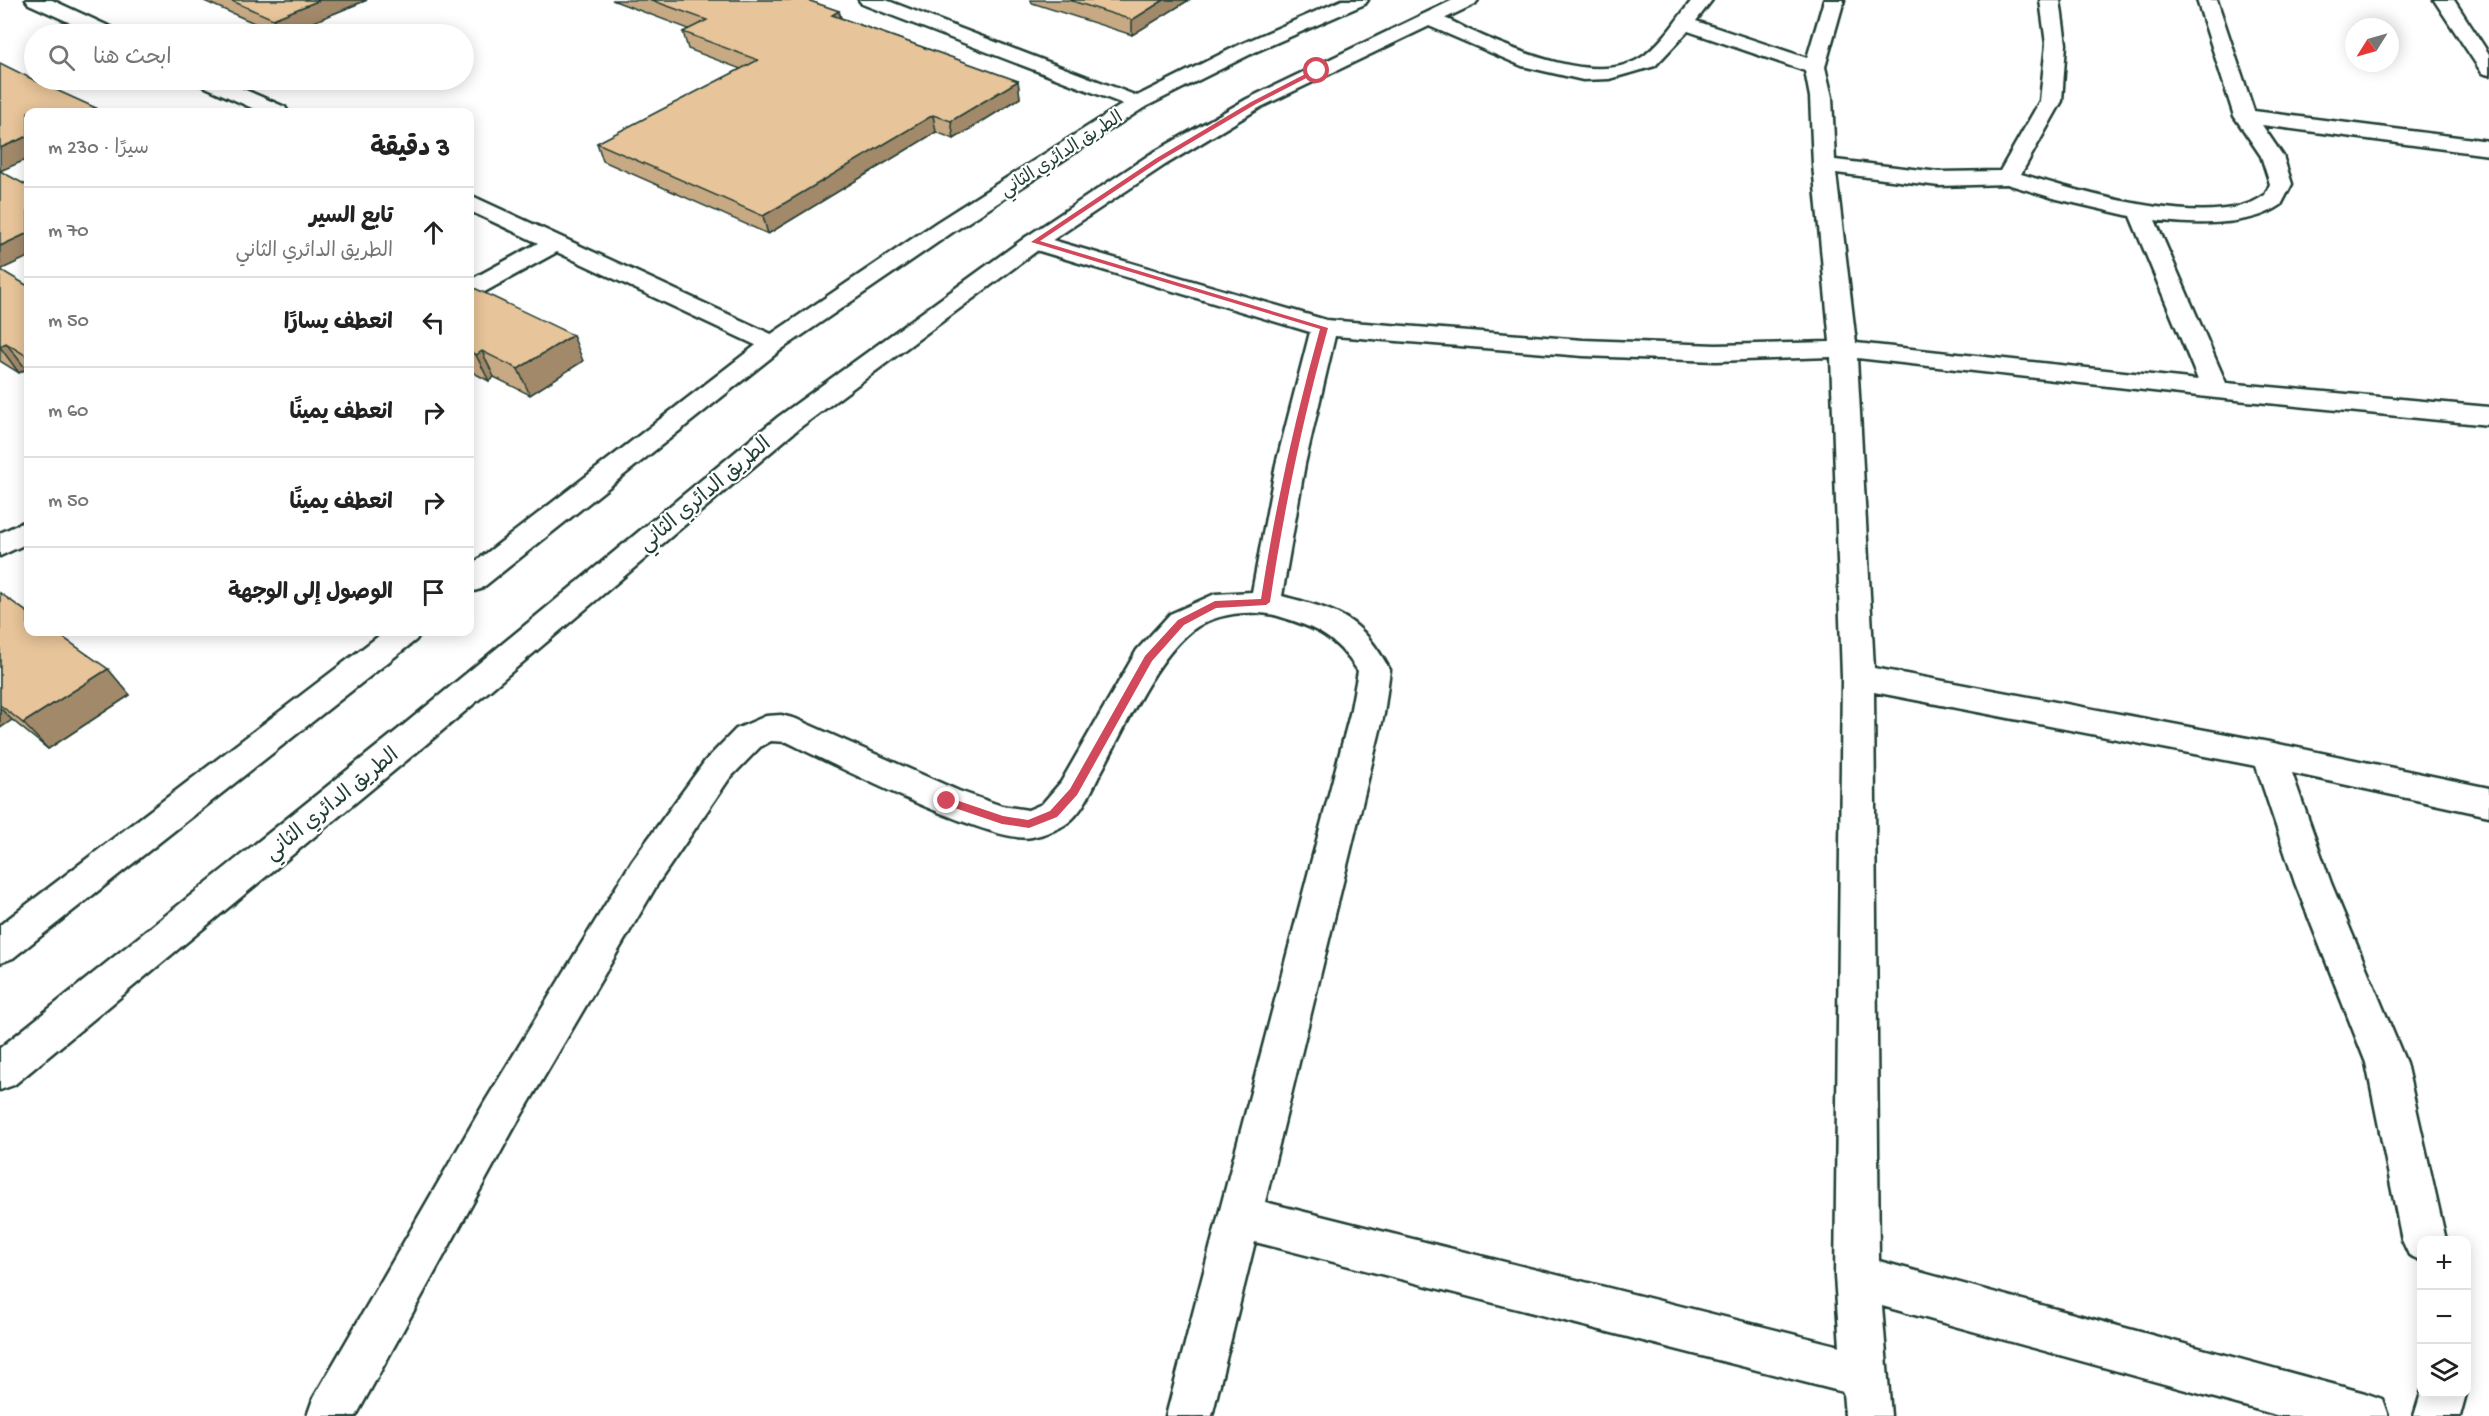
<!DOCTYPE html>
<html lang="ar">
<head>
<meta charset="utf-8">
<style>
	:root { --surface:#fff; --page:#f2f2f2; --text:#222; --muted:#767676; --line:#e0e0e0 }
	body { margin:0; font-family:"Gochi Hand","Playpen Sans Arabic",sans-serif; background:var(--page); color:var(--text); direction:rtl }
	.controls { position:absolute; right:18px; bottom:18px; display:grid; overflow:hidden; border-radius:12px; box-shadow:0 3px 15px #0003 }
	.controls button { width:54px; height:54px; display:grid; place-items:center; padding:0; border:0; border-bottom:2px solid var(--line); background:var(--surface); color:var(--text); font:30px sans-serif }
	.compass { position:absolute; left:2345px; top:18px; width:54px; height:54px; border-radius:50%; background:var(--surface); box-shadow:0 3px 15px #0003; rotate:233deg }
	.stop { position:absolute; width:18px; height:18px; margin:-14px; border:4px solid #d1495b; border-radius:50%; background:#fff }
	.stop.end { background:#d1495b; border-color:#fff; box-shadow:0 2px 6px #0008 }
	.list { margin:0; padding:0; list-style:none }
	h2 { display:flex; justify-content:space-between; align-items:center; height:78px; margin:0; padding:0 24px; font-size:26px }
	h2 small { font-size:20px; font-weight:400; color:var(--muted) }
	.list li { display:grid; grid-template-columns:39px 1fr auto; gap:18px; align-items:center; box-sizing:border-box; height:90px; padding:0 24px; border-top:2px solid var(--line) }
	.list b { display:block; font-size:22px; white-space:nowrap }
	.list p { margin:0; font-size:20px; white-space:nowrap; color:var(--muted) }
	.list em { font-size:20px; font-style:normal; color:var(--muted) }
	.icon { flex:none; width:33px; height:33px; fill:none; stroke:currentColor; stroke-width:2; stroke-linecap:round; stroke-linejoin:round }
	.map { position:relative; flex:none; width:2489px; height:1416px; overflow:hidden; direction:ltr }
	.search { position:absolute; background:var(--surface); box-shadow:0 3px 15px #0003; left:24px; top:24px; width:450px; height:66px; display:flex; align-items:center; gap:15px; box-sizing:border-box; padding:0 21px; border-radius:33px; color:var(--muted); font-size:22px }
	.panel { position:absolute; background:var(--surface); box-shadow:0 3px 15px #0003; left:24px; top:108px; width:450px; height:528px; border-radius:12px; direction:rtl }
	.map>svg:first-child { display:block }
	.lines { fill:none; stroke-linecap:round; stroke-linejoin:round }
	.street-casing { stroke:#1f3d34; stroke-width:5 }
	.primary-casing { stroke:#1f3d34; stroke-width:5 }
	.street { fill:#fff; fill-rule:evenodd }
	.primary { fill:#fff; fill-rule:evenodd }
	.wall { fill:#c7a984; stroke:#1f3d34; stroke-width:1.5 }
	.shaded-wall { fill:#a2896b; stroke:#1f3d34; stroke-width:1.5 }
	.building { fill:#e7c499; stroke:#1f3d34; stroke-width:1.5 }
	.route { fill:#d1495b }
	.labels { text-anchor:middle; stroke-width:4.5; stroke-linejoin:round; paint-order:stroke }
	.far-street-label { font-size:18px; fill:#1f3d34; stroke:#fff }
	.street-label { font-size:21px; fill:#1f3d34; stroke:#fff }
</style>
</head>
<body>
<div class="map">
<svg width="2489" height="1416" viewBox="0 0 2489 1416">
	<rect width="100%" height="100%" fill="#fff"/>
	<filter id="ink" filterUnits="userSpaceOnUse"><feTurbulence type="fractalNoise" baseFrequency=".0167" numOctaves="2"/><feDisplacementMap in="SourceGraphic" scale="12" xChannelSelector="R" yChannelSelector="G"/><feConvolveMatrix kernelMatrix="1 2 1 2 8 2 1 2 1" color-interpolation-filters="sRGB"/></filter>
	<g filter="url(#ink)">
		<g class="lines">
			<defs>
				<g id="street">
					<path d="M 26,0 L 52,0 L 117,30 L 120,34 L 95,34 L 29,4 Z"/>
					<path d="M 859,0 L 886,0 L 1145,99 L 1149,103 L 1145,107 L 1138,109 L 1131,107 L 862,4 Z"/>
					<path d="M 1692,0 L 1712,0 L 1696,21 L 1807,58 L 1824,0 L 1844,0 L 1825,67 L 1832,97 L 1835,160 L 1939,172 L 2000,171 L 2040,101 L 2046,44 L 2040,0 L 2060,0 L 2066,44 L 2062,101 L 2021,174 C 2078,191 2214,233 2265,195 L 2270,184 L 2261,156 L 2234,116 L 2197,0 L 2217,0 L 2254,111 L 2489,141 L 2489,155 L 2262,125 L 2283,156 L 2292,184 L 2281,205 C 2250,227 2191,225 2155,220 L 2226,383 L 2489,407 L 2489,425 L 2216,398 L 1857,358 L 1874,668 L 2269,742 L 2489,788 L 2489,816 L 2292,773 L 2331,883 L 2406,1063 L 2446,1240 L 2422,1240 L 2422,1261 L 2409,1255 L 2402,1240 L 2366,1063 L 2295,883 L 2256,766 L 1874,692 L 1879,1261 L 2365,1393 L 2382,1399 L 2388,1416 L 2280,1416 L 1882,1306 L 1891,1416 L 1845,1416 L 1843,1392 L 1255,1242 L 1212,1416 L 1166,1416 L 1350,714 L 1358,671 C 1335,636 1317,628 1278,616 C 1252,609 1213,613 1191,631 C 1152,663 1124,731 1099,776 C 1091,792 1081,814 1066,824 C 1057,830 1042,835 1032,837 C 994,846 829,762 787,742 L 771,741 L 760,747 L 729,779 L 658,883 L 514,1128 L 356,1416 L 307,1416 L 313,1399 L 486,1100 L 632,861 L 705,761 L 736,729 L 766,716 L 781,715 L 796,719 L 959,791 L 1002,806 L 1028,810 L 1042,804 L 1061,782 L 1137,650 L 1170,614 L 1215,594 L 1252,592 L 1276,464 L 1310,332 L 1026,247 L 1022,242 L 1026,237 L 1034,235 L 1042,237 L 1326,320 L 1583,340 L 1716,345 L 1830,342 L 1813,165 L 1810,97 L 1805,71 L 1688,31 L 1655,66 L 1609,79 L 1583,80 L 1522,66 L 1422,23 L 1419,19 L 1422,15 C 1437,11 1455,23 1469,30 C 1512,49 1601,89 1645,55 C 1665,39 1677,19 1692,0 ZM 1836,173 L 1939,186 L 2007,184 L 2057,199 L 2130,216 L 2198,380 L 1856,343 ZM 1335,336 L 1583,356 L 1716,361 L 1831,357 L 1842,677 L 1835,1277 L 1840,1346 L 1265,1202 L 1384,714 L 1390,670 C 1360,616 1339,611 1282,596 L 1305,464 Z"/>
					<path d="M 2434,0 L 2454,0 L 2489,54 L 2489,75 L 2482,73 Z"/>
					<path d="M 196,80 L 222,80 L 285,107 L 288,112 L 261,112 L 199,84 Z"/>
					<path d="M 470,195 L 782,339 L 786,344 L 782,349 L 773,352 L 764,349 L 557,252 L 479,295 L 470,297 L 470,280 L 538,243 L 470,211 Z"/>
					<path d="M 28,520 L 28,543 L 0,556 L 0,533 Z"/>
					<path d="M 2422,1390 L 2422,1394 L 2466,1394 L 2460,1416 L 2414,1416 Z"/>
				</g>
				<g id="primary">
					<path d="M 1342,0 L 1368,0 L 1365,4 L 1255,52 L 1145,107 L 953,232 L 782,349 L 481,589 L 470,592 L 470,566 L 764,339 L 937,222 L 1131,99 L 1241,44 Z"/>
					<path d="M 1453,0 L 1478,0 L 1475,4 L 1261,107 L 1165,165 L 1042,247 L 798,429 L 424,746 L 14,1085 L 0,1090 L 0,1048 L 400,728 L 778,417 L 1026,237 L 1149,155 L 1247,99 Z"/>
					<path d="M 384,632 L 421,632 L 416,640 L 13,958 L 0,963 L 0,925 Z"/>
				</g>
			</defs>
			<use href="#street" class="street-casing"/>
			<use href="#primary" class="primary-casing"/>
			<use href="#street" class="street"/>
			<use href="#primary" class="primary"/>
		</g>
		<g class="wall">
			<path d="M 202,0 L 367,0 L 284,34 L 279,34 Z"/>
			<path d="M 612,0 L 810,0 L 810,1 L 839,11 L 841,18 L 1018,81 L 1020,98 L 954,139 L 936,132 L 768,234 L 603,161 L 597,143 L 741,69 L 688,49 L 683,32 L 689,29 Z"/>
			<path d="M 1031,0 L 1189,0 L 1132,35 L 1032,3 Z"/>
			<path d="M 0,271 L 28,286 L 28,371 L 26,369 L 19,373 L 0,361 Z"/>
			<path d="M 470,286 L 583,361 L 530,395 L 494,377 L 489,381 L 470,371 Z"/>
			<path d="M 0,593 L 108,669 L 130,695 L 48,749 L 12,720 L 0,728 Z"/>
		</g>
		<g class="shaded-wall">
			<path d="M 320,0 L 367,0 L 284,34 L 280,34 L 273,19 Z"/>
			<path d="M 1164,0 L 1189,0 L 1132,35 L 1132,20 Z"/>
			<path d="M 839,11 L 843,28 L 832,15 Z"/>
			<path d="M 1018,81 L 1020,98 L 954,139 L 951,121 Z"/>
			<path d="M 96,108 L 99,112 L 84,112 Z"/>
			<path d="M 933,115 L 936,132 L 768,234 L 763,216 Z"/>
			<path d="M 28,136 L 28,159 L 0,171 L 0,148 Z"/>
			<path d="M 28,233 L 28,257 L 0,270 L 0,246 Z"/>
			<path d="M 573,335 L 583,361 L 530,395 L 518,369 Z"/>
			<path d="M 6,343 L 26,369 L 19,373 L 0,347 Z"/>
			<path d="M 482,351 L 494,377 L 489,381 L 476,355 Z"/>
			<path d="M 108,669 L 130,695 L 48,749 L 23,723 Z"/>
			<path d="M 0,708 L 12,720 L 0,728 Z"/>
		</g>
		<g class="building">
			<path d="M 230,0 L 320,0 L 273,19 Z"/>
			<path d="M 651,0 L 807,0 L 839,11 L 832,15 L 1018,81 L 951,121 L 933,115 L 763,216 L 597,143 L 758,60 L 683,32 L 707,20 Z"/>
			<path d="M 1069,0 L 1164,0 L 1132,20 Z"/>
			<path d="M 0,63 L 34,80 L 96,108 L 84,112 L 28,112 L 28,136 L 0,148 Z"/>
			<path d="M 0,171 L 28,186 L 28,233 L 0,246 Z"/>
			<path d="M 1,270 L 28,286 L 28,357 L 6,343 L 0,346 L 0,271 Z"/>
			<path d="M 470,286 L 573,335 L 518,369 L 482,351 L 476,355 L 470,351 Z"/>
			<path d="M 0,593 L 28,613 L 28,632 L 55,632 L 108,669 L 23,723 L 0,705 Z"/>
		</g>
	</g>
	<path class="route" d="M 1315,69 L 1320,71 L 1256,104 L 1160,161 L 1040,241 L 1328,328 C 1303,418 1284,509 1270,602 L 1266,605 L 1216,608 L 1184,625 L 1152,661 L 1077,795 L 1057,817 L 1029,828 L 1002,824 L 943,804 L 943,798 L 947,797 L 1003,816 L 1028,820 L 1050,811 L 1070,789 L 1145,656 L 1178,620 L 1215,601 L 1261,599 C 1275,508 1295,418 1320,329 L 1031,242 L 1155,159 L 1251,102 Z"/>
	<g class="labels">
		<g class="far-street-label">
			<text transform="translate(1061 153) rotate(-33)" y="6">الطريق الدائري الثاني</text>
		</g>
		<g class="street-label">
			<text transform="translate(704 493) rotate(-40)" y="7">الطريق الدائري الثاني</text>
			<text transform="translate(331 803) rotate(-39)" y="7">الطريق الدائري الثاني</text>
		</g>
	</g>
</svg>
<div class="controls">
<button>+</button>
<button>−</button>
<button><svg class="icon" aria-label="layers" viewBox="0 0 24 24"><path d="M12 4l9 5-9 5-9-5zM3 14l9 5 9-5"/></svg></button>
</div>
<svg class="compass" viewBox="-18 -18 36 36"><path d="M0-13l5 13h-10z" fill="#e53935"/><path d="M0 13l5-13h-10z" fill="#767676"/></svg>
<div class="stop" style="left:1317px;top:71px"></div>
<div class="stop end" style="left:947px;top:801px"></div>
<div class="search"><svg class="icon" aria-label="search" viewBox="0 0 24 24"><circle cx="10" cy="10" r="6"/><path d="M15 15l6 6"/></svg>ابحث هنا</div>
<section class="panel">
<h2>3 دقيقة<small>سيرًا · 230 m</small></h2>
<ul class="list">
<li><svg class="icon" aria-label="ahead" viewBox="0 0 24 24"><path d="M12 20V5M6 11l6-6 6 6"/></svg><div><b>تابع السير</b><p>الطريق الدائري الثاني</p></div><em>70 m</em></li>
<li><svg class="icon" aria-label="left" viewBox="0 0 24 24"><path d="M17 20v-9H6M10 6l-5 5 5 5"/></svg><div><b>انعطف يسارًا</b></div><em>50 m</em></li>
<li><svg class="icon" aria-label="right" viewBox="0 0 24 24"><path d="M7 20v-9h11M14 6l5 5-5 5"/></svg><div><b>انعطف يمينًا</b></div><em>60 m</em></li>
<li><svg class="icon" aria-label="right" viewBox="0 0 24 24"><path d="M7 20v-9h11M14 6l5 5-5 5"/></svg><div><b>انعطف يمينًا</b></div><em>50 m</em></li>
<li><svg class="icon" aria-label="arrive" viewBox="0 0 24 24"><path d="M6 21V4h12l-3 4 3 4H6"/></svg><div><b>الوصول إلى الوجهة</b></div></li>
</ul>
</section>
</div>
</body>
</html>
